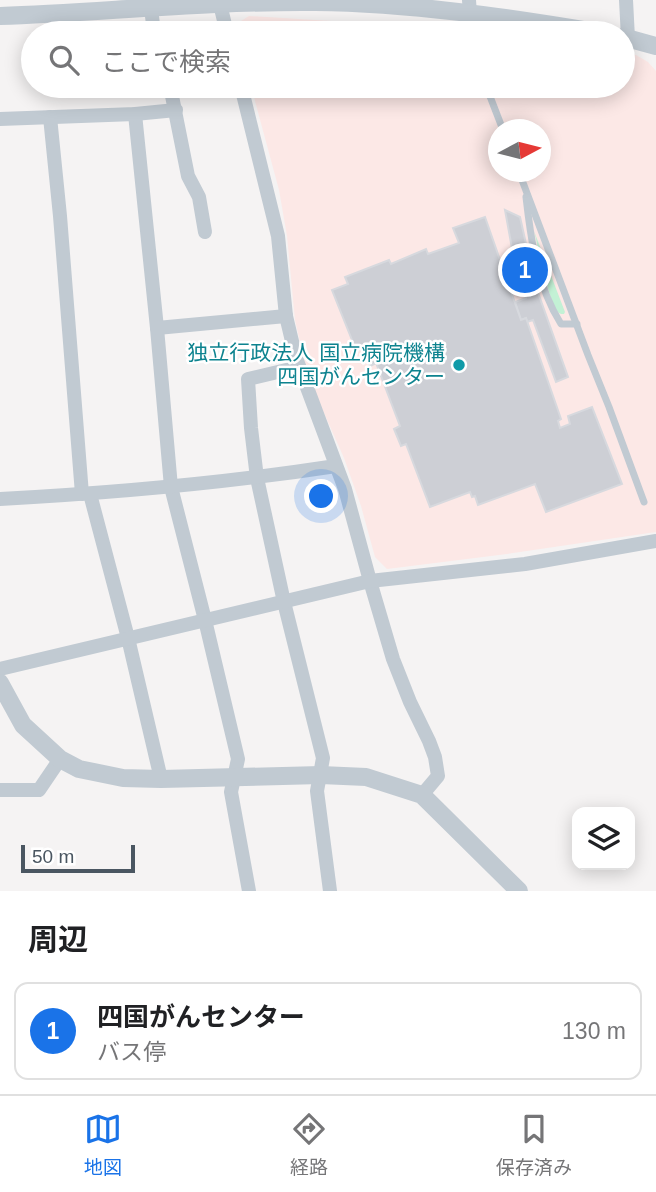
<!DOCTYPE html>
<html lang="ja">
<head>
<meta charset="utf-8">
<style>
	:root { --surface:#fff; --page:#f2f2f2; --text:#202124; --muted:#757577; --line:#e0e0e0; --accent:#1a73e8 }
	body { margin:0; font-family:Arial,"Noto Sans JP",sans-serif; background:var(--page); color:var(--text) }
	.controls { position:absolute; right:21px; bottom:21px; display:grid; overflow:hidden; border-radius:14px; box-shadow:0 4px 18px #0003 }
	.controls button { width:63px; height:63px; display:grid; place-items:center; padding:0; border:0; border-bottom:2px solid var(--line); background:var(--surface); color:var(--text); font:35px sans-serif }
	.compass { position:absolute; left:488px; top:119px; width:63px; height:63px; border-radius:50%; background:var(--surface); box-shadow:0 4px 18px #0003; rotate:83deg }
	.scale { position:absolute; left:21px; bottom:18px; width:114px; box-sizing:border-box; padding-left:7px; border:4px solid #4a5661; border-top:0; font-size:19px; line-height:24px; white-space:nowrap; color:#4a5661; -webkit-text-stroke:5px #fff; paint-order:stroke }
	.you { position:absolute; left:322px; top:497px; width:24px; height:24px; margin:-18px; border:5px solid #fff; border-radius:50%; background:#1a73e8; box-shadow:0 0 0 10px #1a73e833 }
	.badge { display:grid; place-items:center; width:46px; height:46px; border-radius:50%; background:var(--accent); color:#fff; font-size:23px; font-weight:700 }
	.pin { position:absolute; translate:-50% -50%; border:4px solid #fff; box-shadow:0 2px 7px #0006 }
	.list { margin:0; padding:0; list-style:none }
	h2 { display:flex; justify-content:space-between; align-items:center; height:91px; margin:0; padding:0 28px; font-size:30px }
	h2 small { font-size:23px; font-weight:400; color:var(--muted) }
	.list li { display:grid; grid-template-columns:46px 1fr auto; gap:21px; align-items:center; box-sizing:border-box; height:98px; margin:0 14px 14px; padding:0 14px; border:2px solid var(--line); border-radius:14px }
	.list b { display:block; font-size:26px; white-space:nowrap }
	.list p { margin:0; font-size:23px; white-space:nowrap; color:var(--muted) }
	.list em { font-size:23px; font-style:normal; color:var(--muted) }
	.icon { flex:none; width:38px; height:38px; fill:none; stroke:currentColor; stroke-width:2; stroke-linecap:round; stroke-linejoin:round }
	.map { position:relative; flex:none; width:656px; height:891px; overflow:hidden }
	.search { position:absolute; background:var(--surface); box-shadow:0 4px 18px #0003; left:21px; right:21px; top:21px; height:77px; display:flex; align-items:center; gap:18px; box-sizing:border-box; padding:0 24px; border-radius:38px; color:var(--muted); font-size:26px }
	.sheet { height:203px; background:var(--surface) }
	nav { display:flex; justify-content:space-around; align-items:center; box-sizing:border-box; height:98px; border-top:2px solid var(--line); background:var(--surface); font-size:19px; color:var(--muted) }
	nav a { display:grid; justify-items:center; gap:4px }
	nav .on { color:var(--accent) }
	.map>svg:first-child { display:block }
	.medical { fill:#fce8e6; fill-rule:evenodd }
	.green { fill:#c3f1d5 }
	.building { fill:#cdcfd5; stroke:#d7d9de; stroke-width:2 }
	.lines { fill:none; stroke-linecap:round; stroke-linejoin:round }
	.service { stroke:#c1cad2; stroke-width:7 }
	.minor { stroke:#c1cad2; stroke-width:14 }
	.tertiary { stroke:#c1cad2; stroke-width:18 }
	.culture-dot { fill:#0f9aa8; stroke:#fff; stroke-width:2.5 }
	.labels { text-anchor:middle; stroke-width:5; stroke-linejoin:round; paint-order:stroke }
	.culture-label { font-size:21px; fill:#0d838f; stroke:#fff; text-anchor:end }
</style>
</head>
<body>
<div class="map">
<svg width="656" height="891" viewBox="0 0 656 891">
	<rect width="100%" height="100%" fill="#f5f3f3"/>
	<g class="medical">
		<path d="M 249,16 L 364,23 L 471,33 L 238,33 L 241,21 Z"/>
		<path d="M 623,52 L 636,55 L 648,62 L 656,71 L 656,532 L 507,554 L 387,569 L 375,557 L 361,506 L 344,458 L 308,377 L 295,320 L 287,236 L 279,190 L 251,86 L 623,86 ZM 498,130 L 540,130 L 540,172 L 498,172 Z"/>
	</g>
	<path class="green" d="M 534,231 L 565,312 L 564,314 C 562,314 560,314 559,313 C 549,306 538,245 534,231 Z"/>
	<g class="building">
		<path d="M 505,210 L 520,217 L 535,284 L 568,377 L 556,382 L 533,320 L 527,322 L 526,318 L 521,320 L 515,302 L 526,298 L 513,254 Z"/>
		<path d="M 485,217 L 521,320 L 526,318 L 561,419 L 558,421 L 560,428 L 570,424 L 568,416 L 592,407 L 622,484 L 546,512 L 535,484 L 478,505 L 475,496 L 472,497 L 470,492 L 430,507 L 406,444 L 401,446 L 394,429 L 400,426 L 376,363 L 370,366 L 363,349 L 369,346 L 369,344 L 356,350 L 332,290 L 348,284 L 345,277 L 389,260 L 391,264 L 426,249 L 428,254 L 459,243 L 453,228 Z"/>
	</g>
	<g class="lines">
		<g class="service">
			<path d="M 470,33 L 470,15"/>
			<path d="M 486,86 L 503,130"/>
			<path d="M 519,172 L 588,355 L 609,407 L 644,502"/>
			<path d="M 526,197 C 531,241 537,286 561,324 L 577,324"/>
		</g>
		<g class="minor">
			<path d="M 219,0 L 227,33"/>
			<path d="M 469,0 L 470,14"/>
			<path d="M 626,0 L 628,38"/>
			<path d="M 151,8 L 154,33"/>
			<path d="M 170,86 L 188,176 L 199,197 L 205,232"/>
			<path d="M 241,86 L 278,236 L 286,316 L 296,358 L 345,489 L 370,581 L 393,659 L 410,702 L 429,741 L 435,757 L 438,776 L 422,795"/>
			<path d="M 135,114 L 157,328 L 171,487 L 205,620 L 238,759 L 231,792 L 249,891"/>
			<path d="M 50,117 L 60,216 L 82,494"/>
			<path d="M 0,119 L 135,114 L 176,110"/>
			<path d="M 157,328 L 286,316"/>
			<path d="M 299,367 L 248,379 L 251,428 L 257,478 L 284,602 L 323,758 L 317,791 L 330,891"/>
			<path d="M 90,494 L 128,638 L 161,779"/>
			<path d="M 0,499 C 113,493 225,483 336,466"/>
			<path d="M 0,669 L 370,581 L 525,564 L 656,541"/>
			<path d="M 0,790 L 39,790 L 60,759"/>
		</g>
		<g class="tertiary">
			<path d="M 0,16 C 105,12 210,1 315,2 C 410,3 506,17 601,33"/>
			<path d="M 623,37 L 656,46"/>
			<path d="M 0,683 L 23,725 L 60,759 L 79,769 L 123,778 L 161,779 L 321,775 L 366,777 L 422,795 L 519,891"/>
		</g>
	</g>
	<circle class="culture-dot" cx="459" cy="365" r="7"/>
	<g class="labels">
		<g class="culture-label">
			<text x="445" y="360">独立行政法人 国立病院機構<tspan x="445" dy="24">四国がんセンター</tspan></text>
		</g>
	</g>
</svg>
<div class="controls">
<button><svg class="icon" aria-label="layers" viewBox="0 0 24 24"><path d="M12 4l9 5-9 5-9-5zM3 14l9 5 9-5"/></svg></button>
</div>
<svg class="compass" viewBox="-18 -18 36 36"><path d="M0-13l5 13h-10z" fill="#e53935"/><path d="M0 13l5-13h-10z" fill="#757577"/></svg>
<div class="scale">50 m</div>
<div class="you"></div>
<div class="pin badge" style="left:525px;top:270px">1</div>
<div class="search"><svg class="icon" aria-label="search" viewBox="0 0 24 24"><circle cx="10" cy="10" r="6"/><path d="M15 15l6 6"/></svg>ここで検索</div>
</div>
<section class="sheet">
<h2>周辺<small></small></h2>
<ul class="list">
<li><span class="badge">1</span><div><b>四国がんセンター</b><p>バス停</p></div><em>130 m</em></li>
</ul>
</section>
<nav>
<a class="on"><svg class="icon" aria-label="map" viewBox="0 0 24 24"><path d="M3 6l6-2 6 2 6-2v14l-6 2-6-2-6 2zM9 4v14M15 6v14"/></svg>地図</a>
<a><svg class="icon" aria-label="directions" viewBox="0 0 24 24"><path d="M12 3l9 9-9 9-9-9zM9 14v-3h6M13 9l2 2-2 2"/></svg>経路</a>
<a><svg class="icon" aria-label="saved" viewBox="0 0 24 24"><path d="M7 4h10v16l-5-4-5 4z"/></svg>保存済み</a>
</nav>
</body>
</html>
